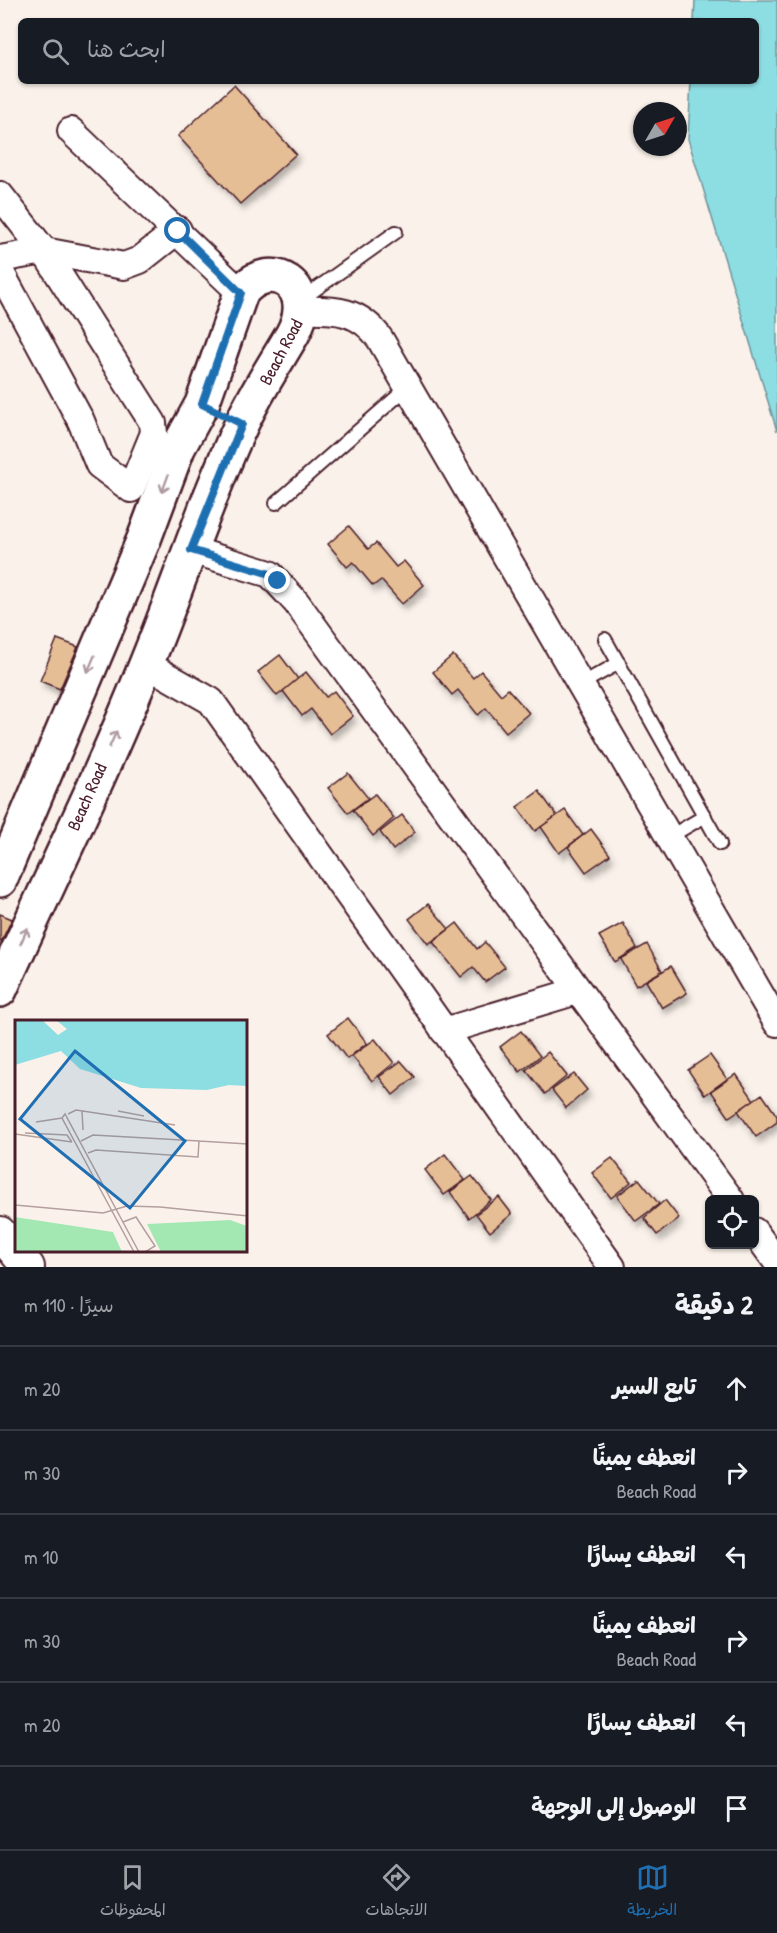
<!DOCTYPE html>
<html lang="ar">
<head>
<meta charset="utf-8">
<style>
	:root { --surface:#171b24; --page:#20242c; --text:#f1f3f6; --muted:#9ea1a6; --line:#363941; --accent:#1f6fb2 }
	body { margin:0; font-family:"Patrick Hand","Playpen Sans Arabic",sans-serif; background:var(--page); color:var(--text); direction:rtl }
	.controls { position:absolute; right:18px; bottom:18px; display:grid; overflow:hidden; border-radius:9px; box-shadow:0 2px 4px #0004 }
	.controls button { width:54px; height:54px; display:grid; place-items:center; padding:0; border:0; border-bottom:2px solid var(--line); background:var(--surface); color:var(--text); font:30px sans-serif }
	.compass { position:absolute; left:633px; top:102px; width:54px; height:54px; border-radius:50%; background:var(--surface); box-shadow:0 2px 4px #0004; rotate:51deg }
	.stop { position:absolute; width:18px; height:18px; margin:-14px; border:4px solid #1f6fb2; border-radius:50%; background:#fff }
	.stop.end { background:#1f6fb2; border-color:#fff; box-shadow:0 2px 6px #0008 }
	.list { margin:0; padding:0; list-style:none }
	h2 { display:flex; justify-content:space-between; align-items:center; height:78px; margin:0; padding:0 24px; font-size:26px }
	h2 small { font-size:20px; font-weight:400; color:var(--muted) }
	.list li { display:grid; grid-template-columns:39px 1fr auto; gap:18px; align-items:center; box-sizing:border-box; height:84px; padding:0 24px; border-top:2px solid var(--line) }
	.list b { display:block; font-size:22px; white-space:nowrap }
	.list p { margin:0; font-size:20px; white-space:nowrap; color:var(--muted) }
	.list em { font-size:20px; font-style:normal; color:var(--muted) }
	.icon { flex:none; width:33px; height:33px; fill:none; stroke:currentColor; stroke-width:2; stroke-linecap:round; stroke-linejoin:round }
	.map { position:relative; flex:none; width:777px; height:1267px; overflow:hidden; direction:ltr }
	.search { position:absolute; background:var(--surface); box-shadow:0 2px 4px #0004; left:18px; right:18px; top:18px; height:66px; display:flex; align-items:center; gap:15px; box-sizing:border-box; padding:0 21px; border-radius:9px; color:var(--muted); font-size:22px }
	.sheet { height:582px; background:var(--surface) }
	nav { display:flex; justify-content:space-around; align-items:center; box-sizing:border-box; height:84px; border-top:2px solid var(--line); background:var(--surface); font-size:16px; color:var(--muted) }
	nav a { display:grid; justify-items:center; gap:3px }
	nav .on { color:var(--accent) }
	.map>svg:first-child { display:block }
	.water { fill:#8ddee3; stroke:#729299; stroke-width:1.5 }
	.building { fill:#e6be96; stroke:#4a1f2b; stroke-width:1.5; filter:url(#shadow) }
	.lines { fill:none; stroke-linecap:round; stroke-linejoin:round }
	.service-casing { stroke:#4a1f2b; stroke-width:16 }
	.minor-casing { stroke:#4a1f2b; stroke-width:30 }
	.tertiary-casing { stroke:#4a1f2b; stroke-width:36 }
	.primary-casing { stroke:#4a1f2b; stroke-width:38 }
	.service { stroke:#fff; stroke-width:12 }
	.minor { stroke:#fff; stroke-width:26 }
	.tertiary { stroke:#fff; stroke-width:32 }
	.primary { stroke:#fff; stroke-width:33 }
	.oneway { stroke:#ae9aa0 }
	.route { stroke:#1f6fb2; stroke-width:8 }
	.labels { text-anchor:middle; stroke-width:5; stroke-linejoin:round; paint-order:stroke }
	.street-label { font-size:18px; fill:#4a1f2b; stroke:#fff }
	.inset-road { fill:none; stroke:#b49e9e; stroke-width:1.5 }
	.view { fill:#1f6fb2; fill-opacity:0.15; stroke:#1f6fb2; stroke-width:3 }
	.inset-edge { fill:none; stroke:#4a1f2b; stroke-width:3 }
</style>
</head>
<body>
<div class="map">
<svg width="777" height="1267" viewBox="0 0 777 1267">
	<defs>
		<filter id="shadow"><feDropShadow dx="3.5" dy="6" stdDeviation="3" flood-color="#0004"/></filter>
	</defs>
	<rect width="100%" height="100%" fill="#faf2ea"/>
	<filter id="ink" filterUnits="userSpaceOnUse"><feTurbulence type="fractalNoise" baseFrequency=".0167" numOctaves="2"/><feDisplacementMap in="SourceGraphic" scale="12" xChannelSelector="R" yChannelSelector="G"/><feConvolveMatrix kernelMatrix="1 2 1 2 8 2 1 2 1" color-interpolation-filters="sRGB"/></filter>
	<g filter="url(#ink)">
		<path class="water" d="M 695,0 L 777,0 L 777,431 L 688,139 L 691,81 L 756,81 L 756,21 L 694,21 Z"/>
		<g class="building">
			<path d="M 234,85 L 296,154 L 240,204 L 178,136 Z"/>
			<path d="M 349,526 L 368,549 L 376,543 L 396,567 L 404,561 L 424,585 L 402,604 L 381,580 L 373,586 L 353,562 L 347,567 L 328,544 Z"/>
			<path d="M 57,639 L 78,647 L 60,689 L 40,681 Z"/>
			<path d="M 280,655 L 298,679 L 277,696 L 258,672 Z"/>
			<path d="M 453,655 L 473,678 L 481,671 L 501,695 L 508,689 L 529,713 L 506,732 L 486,708 L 478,715 L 458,690 L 452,695 L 433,672 Z"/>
			<path d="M 306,672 L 326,697 L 334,691 L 353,716 L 330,734 L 311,709 L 302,716 L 283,691 Z"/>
			<path d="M 348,773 L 368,798 L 348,813 L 328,788 Z"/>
			<path d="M 539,791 L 557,816 L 535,831 L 517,807 Z"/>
			<path d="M 375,794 L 394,818 L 373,836 L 353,810 Z"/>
			<path d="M 565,810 L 583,835 L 559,853 L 541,827 Z"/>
			<path d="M 402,815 L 415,832 L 393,850 L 380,832 Z"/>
			<path d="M 591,829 L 610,855 L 586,872 L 568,847 Z"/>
			<path d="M 428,904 L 449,929 L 428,944 L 409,919 Z"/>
			<path d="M 0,914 L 12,919 L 1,942 L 0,942 Z"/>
			<path d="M 457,923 L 477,949 L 485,942 L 505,967 L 485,982 L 473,967 L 461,977 L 433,942 Z"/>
			<path d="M 623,923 L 637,948 L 615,962 L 599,936 Z"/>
			<path d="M 647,944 L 662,971 L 636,986 L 621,959 Z"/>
			<path d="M 671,966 L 687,993 L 662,1008 L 646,981 Z"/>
			<path d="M 348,1018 L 367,1043 L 347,1059 L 328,1034 Z"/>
			<path d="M 521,1031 L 540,1056 L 520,1072 L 500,1047 Z"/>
			<path d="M 375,1039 L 394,1063 L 372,1081 L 352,1056 Z"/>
			<path d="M 548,1052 L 567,1076 L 545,1094 L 526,1070 Z"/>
			<path d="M 710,1055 L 727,1079 L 705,1095 L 688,1070 Z"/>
			<path d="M 401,1061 L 415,1077 L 393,1095 L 379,1077 Z"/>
			<path d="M 574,1074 L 587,1090 L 566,1108 L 552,1090 Z"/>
			<path d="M 736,1074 L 754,1100 L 729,1117 L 711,1091 Z"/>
			<path d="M 762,1094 L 777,1116 L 777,1122 L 756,1137 L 738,1111 Z"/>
			<path d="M 445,1154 L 465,1180 L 444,1195 L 425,1170 Z"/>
			<path d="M 612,1158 L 631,1182 L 611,1198 L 592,1173 Z"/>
			<path d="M 472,1176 L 491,1200 L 469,1218 L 450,1192 Z"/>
			<path d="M 639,1179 L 659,1204 L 636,1221 L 617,1196 Z"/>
			<path d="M 499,1197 L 512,1214 L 490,1232 L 476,1214 Z"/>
			<path d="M 665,1200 L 679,1218 L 657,1235 L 644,1218 Z"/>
		</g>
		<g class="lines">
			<defs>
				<g id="service">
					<path d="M 302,299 L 396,232"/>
					<path d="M 276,503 L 408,387"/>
					<path d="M 605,639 L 720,844"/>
					<path d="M 581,684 L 619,663"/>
					<path d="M 669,837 L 705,816"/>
				</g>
				<g id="minor">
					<path d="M 71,131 L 241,293"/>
					<path d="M 0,195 L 44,251 L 153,423 L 154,433 L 131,489 L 99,465 L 81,421 L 0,271"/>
					<path d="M 0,259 L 44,251 L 124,266 L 140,260 L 178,230"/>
					<path d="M 302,310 C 335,309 360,310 380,339 L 777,1023"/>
					<path d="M 191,550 L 270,574 L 296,602 L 731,1200"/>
					<path d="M 146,664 L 211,701 L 612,1267"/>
					<path d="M 444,1031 L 577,991"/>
					<path d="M 754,1231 L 777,1262"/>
				</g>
				<path id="tertiary" d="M 0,1233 L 28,1267"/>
				<path id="primary" d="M 0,880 L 144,539 L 178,448 L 202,404 L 241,293 C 269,256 320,285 292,335 C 275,364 255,394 241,425 C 205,502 179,584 147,662 C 103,773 49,881 0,990"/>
			</defs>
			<use href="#service" class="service-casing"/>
			<use href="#minor" class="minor-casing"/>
			<use href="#tertiary" class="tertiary-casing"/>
			<use href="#primary" class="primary-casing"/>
			<use href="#service" class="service"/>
			<use href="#minor" class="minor"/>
			<use href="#tertiary" class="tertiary"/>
			<use href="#primary" class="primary"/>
		</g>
		<defs><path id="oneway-shaft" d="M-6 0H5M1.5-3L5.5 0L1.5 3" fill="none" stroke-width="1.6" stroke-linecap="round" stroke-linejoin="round" transform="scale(1.5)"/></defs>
		<g class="oneway">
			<use href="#oneway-shaft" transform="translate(165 484) rotate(110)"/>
			<use href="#oneway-shaft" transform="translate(91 664) rotate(113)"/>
			<use href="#oneway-shaft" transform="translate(113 739) rotate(-66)"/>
			<use href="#oneway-shaft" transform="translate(24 936) rotate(-66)"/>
		</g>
	</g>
	<g class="lines" filter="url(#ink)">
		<path class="route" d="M 178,231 L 241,293 L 202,404 L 242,424 L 191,550 L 270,574 L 278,581"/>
	</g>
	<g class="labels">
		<g class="street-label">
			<text transform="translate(281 352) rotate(-62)" y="6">Beach Road</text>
			<text transform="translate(87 797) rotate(-66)" y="6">Beach Road</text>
		</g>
	</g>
	<g transform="translate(15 1020)">
		<rect width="232" height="232" fill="#faf2ea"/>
		<path d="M 0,197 L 98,212 L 107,232 L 0,232 ZM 215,200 L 232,206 L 232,232 L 146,232 L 132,204 Z" fill="#a3e8b3"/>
		<path d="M 0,0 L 27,0 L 43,15 L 52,9 L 41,0 L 232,0 L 232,66 L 214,65 L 192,70 L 126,68 L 65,49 L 46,31 L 0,45 Z" fill="#8ddee3"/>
		<path class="inset-road" d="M 67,91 L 68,110M 103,91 L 129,96M 53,94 L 61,90 L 160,105M 21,102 L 47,98M 10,113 L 52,115 L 57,122M 0,114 L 57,122M 66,121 L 78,115 L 184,121 L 183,137 L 81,130 L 73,133M 184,121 L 233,124M 0,185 L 88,193 L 112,186 L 145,187 L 233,196M 108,202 L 121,197 L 140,226 L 130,232M 119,232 L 47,98 L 50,94 L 124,232"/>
		<path class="view" d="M 60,31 L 170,121 L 115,188 L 5,99 Z"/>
		<rect width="232" height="232" class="inset-edge"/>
	</g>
</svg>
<div class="controls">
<button><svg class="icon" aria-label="locate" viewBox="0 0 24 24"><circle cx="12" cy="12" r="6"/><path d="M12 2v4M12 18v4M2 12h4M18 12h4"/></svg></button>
</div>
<svg class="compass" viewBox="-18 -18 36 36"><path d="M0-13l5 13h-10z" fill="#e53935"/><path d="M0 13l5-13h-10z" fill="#9ea1a6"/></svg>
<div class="stop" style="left:178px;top:231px"></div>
<div class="stop end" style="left:278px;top:581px"></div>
<div class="search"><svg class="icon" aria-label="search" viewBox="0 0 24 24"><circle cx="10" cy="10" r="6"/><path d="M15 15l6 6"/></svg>ابحث هنا</div>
</div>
<section class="sheet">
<h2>2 دقيقة<small>سيرًا · 110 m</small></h2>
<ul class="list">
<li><svg class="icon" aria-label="ahead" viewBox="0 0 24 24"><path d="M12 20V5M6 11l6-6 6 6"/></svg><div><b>تابع السير</b></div><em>20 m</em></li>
<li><svg class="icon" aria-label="right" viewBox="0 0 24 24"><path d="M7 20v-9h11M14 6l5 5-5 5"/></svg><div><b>انعطف يمينًا</b><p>Beach Road</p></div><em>30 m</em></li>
<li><svg class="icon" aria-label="left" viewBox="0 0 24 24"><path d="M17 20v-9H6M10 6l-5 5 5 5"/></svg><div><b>انعطف يسارًا</b></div><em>10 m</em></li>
<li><svg class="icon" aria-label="right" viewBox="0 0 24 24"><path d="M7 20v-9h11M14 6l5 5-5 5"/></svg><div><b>انعطف يمينًا</b><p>Beach Road</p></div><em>30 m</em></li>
<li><svg class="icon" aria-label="left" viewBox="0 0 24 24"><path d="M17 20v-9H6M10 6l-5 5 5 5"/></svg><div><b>انعطف يسارًا</b></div><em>20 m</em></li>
<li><svg class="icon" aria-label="arrive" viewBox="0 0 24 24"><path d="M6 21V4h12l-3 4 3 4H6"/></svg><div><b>الوصول إلى الوجهة</b></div></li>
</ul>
</section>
<nav>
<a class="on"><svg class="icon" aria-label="map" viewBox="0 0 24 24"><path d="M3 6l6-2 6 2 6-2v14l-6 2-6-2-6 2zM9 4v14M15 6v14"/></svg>الخريطة</a>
<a><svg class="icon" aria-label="directions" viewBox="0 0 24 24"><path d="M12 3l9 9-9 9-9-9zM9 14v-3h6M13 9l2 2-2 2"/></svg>الاتجاهات</a>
<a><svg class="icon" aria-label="saved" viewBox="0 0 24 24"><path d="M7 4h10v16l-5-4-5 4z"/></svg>المحفوظات</a>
</nav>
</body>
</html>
